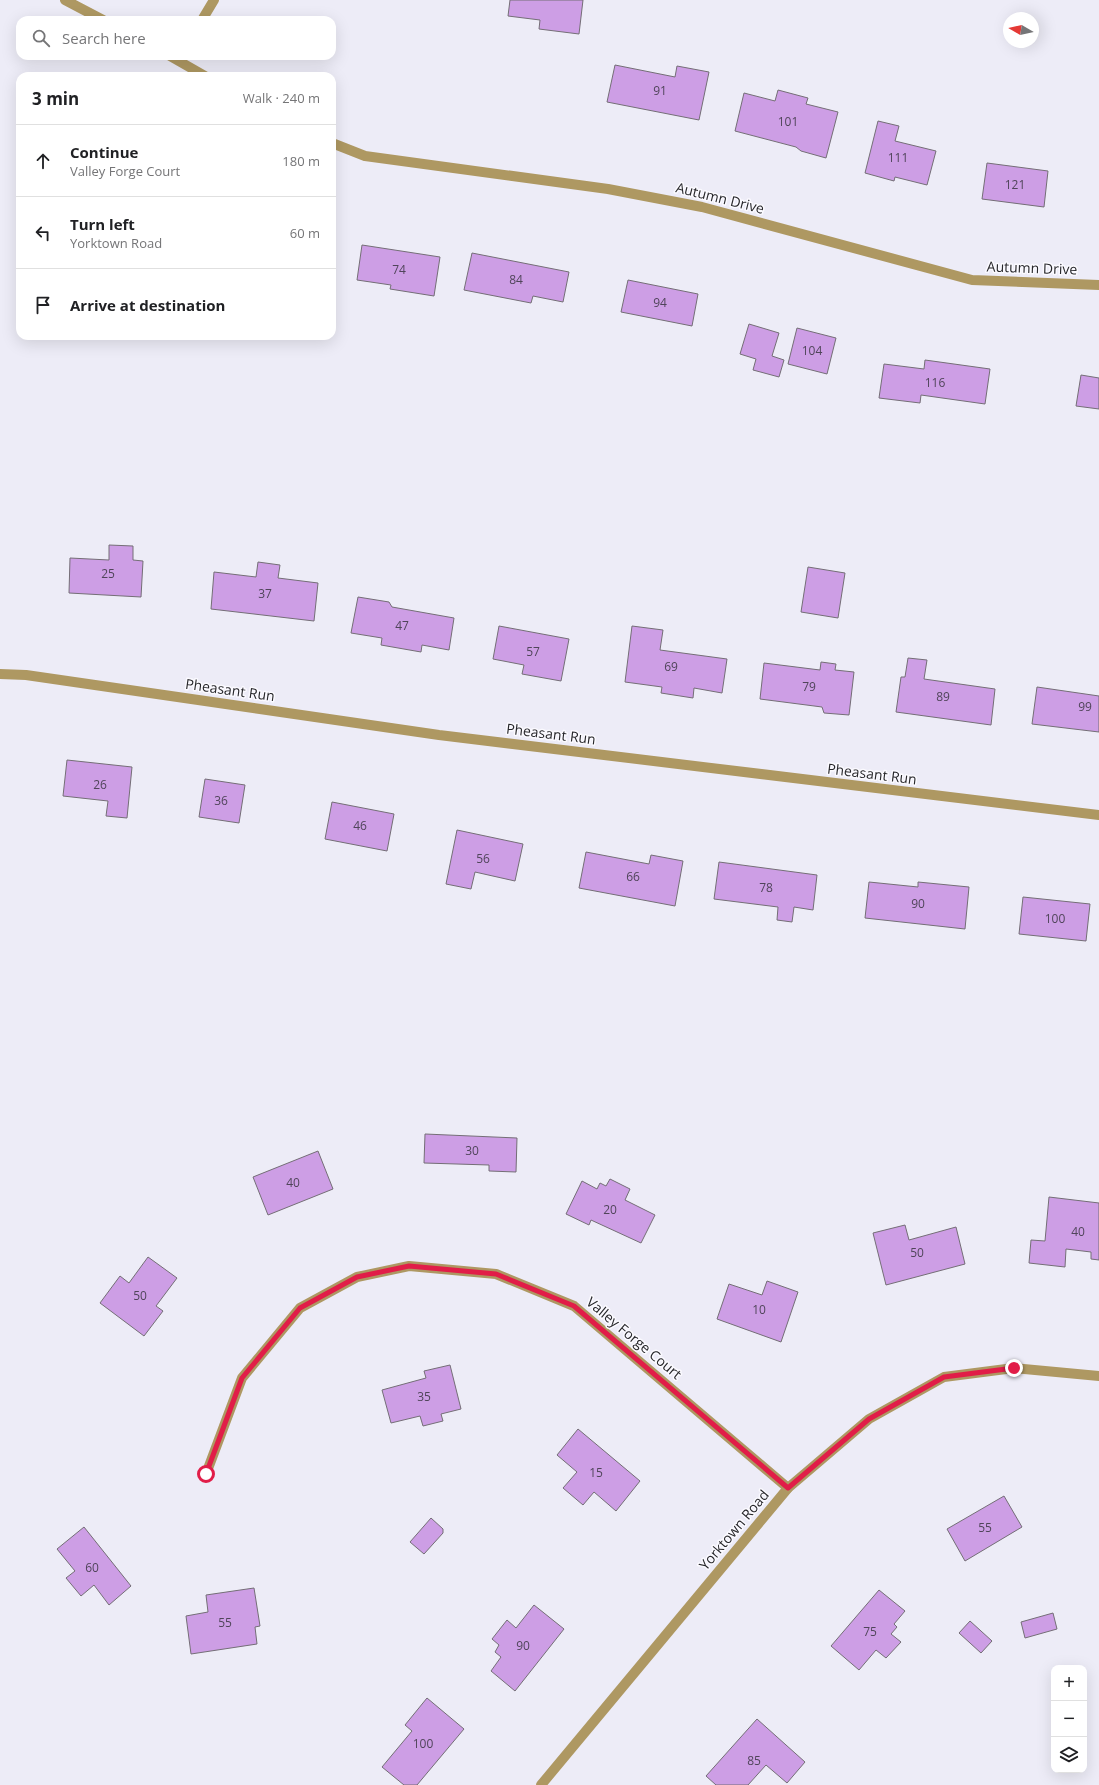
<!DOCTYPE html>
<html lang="en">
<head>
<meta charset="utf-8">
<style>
	:root { --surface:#fff; --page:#f2f2f2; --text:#202124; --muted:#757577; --line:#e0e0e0 }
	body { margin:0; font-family:"Open Sans",sans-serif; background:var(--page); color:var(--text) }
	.controls { position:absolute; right:12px; bottom:12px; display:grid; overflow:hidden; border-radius:8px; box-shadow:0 4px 16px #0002 }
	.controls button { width:36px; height:36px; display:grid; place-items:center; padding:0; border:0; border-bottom:1px solid var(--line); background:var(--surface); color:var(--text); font:20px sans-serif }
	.compass { position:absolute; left:1003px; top:12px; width:36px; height:36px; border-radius:50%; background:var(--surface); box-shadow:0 4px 16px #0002; rotate:279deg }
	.stop { position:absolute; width:12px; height:12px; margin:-9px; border:3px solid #e11d48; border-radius:50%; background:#fff }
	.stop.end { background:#e11d48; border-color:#fff; box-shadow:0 1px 4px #0008 }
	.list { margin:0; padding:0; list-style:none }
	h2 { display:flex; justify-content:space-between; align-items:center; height:52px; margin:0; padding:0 16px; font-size:17px }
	h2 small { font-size:13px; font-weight:400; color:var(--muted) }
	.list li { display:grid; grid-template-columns:26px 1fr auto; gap:12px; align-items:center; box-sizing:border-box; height:72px; padding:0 16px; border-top:1px solid var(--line) }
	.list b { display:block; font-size:15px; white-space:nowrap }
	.list p { margin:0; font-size:13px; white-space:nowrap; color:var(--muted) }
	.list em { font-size:13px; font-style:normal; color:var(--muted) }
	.icon { flex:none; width:22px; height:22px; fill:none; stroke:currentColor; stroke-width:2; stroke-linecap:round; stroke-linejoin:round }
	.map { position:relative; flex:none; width:1099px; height:1785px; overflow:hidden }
	.search { position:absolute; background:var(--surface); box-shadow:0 4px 16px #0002; left:16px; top:16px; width:320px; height:44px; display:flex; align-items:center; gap:10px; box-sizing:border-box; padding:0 14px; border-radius:12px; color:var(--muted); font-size:15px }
	.panel { position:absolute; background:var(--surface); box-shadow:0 4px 16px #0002; left:16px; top:72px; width:320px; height:268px; border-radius:12px }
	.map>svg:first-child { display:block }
	.building { fill:#cd9ee5; stroke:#746e76 }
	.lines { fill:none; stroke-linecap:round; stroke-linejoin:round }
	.minor { stroke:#ae9862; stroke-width:10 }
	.route { stroke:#e11d48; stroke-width:5 }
	.labels { text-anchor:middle; stroke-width:3; stroke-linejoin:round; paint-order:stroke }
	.number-label { font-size:12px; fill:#50455a }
	.street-label { font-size:14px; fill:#27272b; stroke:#fbfaff }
</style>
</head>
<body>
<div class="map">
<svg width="1099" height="1785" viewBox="0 0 1099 1785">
	<rect width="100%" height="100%" fill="#edecf7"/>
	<g class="building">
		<path d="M 510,0 L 583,0 L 579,34 L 539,29 L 540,20 L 508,16 Z"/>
		<path d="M 615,65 L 675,77 L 677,66 L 709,72 L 699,120 L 607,102 Z"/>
		<path d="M 778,90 L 808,98 L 806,104 L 838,112 L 826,158 L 801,151 L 796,147 L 735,131 L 744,93 L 775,101 Z"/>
		<path d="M 878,121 L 899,126 L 895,141 L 936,151 L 927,185 L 895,177 L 894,181 L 865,173 Z"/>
		<path d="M 987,163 L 1048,171 L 1044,207 L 982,199 Z"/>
		<path d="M 362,245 L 440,257 L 434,296 L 390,289 L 391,285 L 357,280 Z"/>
		<path d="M 472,253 L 569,272 L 563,302 L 533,296 L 531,303 L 464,290 Z"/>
		<path d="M 628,280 L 698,294 L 692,326 L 621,312 Z"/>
		<path d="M 749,324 L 779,333 L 772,356 L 784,360 L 779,377 L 753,370 L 756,359 L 740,354 Z"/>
		<path d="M 797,328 L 836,338 L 827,374 L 788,364 Z"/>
		<path d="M 925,360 L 990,369 L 985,404 L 921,395 L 920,403 L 879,398 L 884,364 L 924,369 Z"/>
		<path d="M 1081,375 L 1099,378 L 1099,409 L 1076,406 Z"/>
		<path d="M 109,545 L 133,546 L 133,560 L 143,561 L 141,597 L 69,593 L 70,558 L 109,560 Z"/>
		<path d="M 258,562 L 280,565 L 278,578 L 318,583 L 314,621 L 211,609 L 214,572 L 256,577 Z"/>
		<path d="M 808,567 L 845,573 L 838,618 L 801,612 Z"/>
		<path d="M 358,597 L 389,602 L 392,607 L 454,618 L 449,650 L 422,645 L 421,652 L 381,645 L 382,638 L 351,633 Z"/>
		<path d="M 499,626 L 569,639 L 561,681 L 522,674 L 524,665 L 493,659 Z"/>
		<path d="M 632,626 L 663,630 L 660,650 L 727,659 L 722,693 L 694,688 L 693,698 L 661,693 L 662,687 L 625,682 Z"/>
		<path d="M 908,658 L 927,660 L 924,679 L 995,689 L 991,725 L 896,712 L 901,677 L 905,677 Z"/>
		<path d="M 821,662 L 836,664 L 835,670 L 854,672 L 849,715 L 824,713 L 822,707 L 760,699 L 764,663 L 820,670 Z"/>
		<path d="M 1037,687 L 1099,696 L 1099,732 L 1032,724 Z"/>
		<path d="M 67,760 L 132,767 L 127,818 L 106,816 L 108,801 L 63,796 Z"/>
		<path d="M 205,779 L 245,785 L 239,823 L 199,817 Z"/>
		<path d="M 332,802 L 394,814 L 387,851 L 325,839 Z"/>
		<path d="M 457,830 L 523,844 L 515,881 L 475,872 L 471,889 L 446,884 Z"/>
		<path d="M 586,852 L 649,864 L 651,855 L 683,861 L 675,906 L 579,888 Z"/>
		<path d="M 719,862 L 817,875 L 813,910 L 794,907 L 792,922 L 777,920 L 778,907 L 714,899 Z"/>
		<path d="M 869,882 L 918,887 L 918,882 L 969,887 L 965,929 L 865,918 Z"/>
		<path d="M 1023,897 L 1090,904 L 1086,941 L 1019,934 Z"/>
		<path d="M 425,1134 L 517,1138 L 516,1172 L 489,1171 L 489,1165 L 424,1163 Z"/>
		<path d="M 318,1151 L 333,1189 L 268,1215 L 253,1177 Z"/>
		<path d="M 610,1179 L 630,1189 L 625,1200 L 655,1215 L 641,1243 L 591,1220 L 589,1225 L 566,1214 L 582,1181 L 597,1189 L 600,1183 L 606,1186 Z"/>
		<path d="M 1049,1197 L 1099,1203 L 1099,1260 L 1091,1259 L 1091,1252 L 1066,1249 L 1065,1267 L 1029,1263 L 1031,1240 L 1045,1241 Z"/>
		<path d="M 905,1225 L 909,1240 L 956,1227 L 965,1264 L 886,1285 L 873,1233 Z"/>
		<path d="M 148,1257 L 177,1278 L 156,1306 L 163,1311 L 144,1336 L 100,1303 L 120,1276 L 129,1283 Z"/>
		<path d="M 767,1281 L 798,1292 L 781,1342 L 717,1319 L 729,1284 L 762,1295 Z"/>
		<path d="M 450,1365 L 461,1409 L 441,1414 L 443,1421 L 423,1426 L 420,1416 L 391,1423 L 382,1390 L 426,1378 L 424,1371 Z"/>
		<path d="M 578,1429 L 640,1481 L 616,1511 L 594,1492 L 583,1505 L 563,1488 L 577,1472 L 557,1455 Z"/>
		<path d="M 1004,1496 L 1022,1527 L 965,1561 L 947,1529 Z"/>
		<path d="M 431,1518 L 443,1529 L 443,1533 L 424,1554 L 410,1542 Z"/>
		<path d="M 84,1527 L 131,1586 L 109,1605 L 94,1585 L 81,1596 L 66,1578 L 75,1571 L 57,1549 Z"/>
		<path d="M 254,1588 L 260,1626 L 255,1627 L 257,1644 L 191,1654 L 186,1616 L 208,1612 L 206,1595 Z"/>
		<path d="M 879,1590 L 905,1611 L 894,1624 L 897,1627 L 891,1634 L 901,1642 L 886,1658 L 876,1650 L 859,1670 L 831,1646 Z"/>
		<path d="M 534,1605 L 564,1629 L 515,1691 L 491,1671 L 501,1657 L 495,1652 L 499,1645 L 492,1639 L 507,1620 L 516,1628 Z"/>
		<path d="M 1053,1613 L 1057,1629 L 1025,1638 L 1021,1622 Z"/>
		<path d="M 970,1621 L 992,1641 L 981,1653 L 959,1633 Z"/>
		<path d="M 427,1698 L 464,1729 L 417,1785 L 404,1785 L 382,1767 L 412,1731 L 405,1725 Z"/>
		<path d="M 757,1719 L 805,1762 L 787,1783 L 766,1765 L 748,1785 L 716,1785 L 706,1776 Z"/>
	</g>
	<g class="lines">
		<g class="minor">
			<path d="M 65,0 L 103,20"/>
			<path d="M 202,20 L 214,0"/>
			<path d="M 170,56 L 205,76"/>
			<path d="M 332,143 L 365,156 L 608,189 L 702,207 L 972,280 L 1099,285"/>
			<path d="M 0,674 L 26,675 L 439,735 L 1099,815"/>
			<path d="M 206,1474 L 242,1378 L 300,1308 L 357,1277 L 409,1266 L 496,1274 L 574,1306 L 788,1488"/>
			<path d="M 541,1785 L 788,1488 L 869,1419 L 944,1377 L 1014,1368 L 1099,1376"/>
		</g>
	</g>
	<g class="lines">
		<path class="route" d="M 206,1474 L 242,1378 L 300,1308 L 357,1277 L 409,1266 L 496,1274 L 574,1306 L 788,1488 L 869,1419 L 944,1377 L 1014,1368"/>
	</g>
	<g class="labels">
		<g class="number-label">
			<text x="660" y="95">91</text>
			<text x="788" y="126">101</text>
			<text x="898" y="162">111</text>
			<text x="1015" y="189">121</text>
			<text x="399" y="274">74</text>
			<text x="516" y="284">84</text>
			<text x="660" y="307">94</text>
			<text x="812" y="355">104</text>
			<text x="935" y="387">116</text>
			<text x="108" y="578">25</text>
			<text x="265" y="598">37</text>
			<text x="402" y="630">47</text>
			<text x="533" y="656">57</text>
			<text x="671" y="671">69</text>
			<text x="809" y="691">79</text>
			<text x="943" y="701">89</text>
			<text x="1085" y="711">99</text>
			<text x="100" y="789">26</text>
			<text x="221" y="805">36</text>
			<text x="360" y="830">46</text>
			<text x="483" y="863">56</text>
			<text x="633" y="881">66</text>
			<text x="766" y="892">78</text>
			<text x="918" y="908">90</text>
			<text x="1055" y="923">100</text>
			<text x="472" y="1155">30</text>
			<text x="293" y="1187">40</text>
			<text x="610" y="1214">20</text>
			<text x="1078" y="1236">40</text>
			<text x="917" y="1257">50</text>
			<text x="140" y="1300">50</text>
			<text x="759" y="1314">10</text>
			<text x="424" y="1401">35</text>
			<text x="596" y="1477">15</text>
			<text x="985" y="1532">55</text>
			<text x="92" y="1572">60</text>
			<text x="225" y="1627">55</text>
			<text x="870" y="1636">75</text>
			<text x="523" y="1650">90</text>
			<text x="423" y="1748">100</text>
			<text x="754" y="1765">85</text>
		</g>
		<g class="street-label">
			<text transform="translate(720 198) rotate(14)" y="5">Autumn Drive</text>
			<text transform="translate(1032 268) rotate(2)" y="5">Autumn Drive</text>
			<text transform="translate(230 690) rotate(8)" y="5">Pheasant Run</text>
			<text transform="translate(551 734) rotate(7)" y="5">Pheasant Run</text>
			<text transform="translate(872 774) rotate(7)" y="5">Pheasant Run</text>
			<text transform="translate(634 1338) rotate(40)" y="5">Valley Forge Court</text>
			<text transform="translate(734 1530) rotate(-50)" y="5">Yorktown Road</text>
		</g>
	</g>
</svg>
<div class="controls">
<button>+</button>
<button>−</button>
<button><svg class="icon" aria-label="layers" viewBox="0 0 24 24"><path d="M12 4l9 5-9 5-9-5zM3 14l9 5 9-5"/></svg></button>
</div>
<svg class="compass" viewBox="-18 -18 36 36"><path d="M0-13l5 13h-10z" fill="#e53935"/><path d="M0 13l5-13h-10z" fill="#757577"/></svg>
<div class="stop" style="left:206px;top:1474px"></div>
<div class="stop end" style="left:1014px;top:1368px"></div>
<div class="search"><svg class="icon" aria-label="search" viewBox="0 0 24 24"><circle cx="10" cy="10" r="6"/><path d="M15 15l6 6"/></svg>Search here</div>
<section class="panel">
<h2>3 min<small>Walk · 240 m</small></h2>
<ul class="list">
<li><svg class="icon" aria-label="ahead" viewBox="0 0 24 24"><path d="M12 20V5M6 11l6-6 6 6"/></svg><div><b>Continue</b><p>Valley Forge Court</p></div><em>180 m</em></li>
<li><svg class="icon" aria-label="left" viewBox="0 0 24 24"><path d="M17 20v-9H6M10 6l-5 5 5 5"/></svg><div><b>Turn left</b><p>Yorktown Road</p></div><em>60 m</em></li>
<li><svg class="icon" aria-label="arrive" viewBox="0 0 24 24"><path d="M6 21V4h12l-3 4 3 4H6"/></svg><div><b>Arrive at destination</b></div></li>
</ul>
</section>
</div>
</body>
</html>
